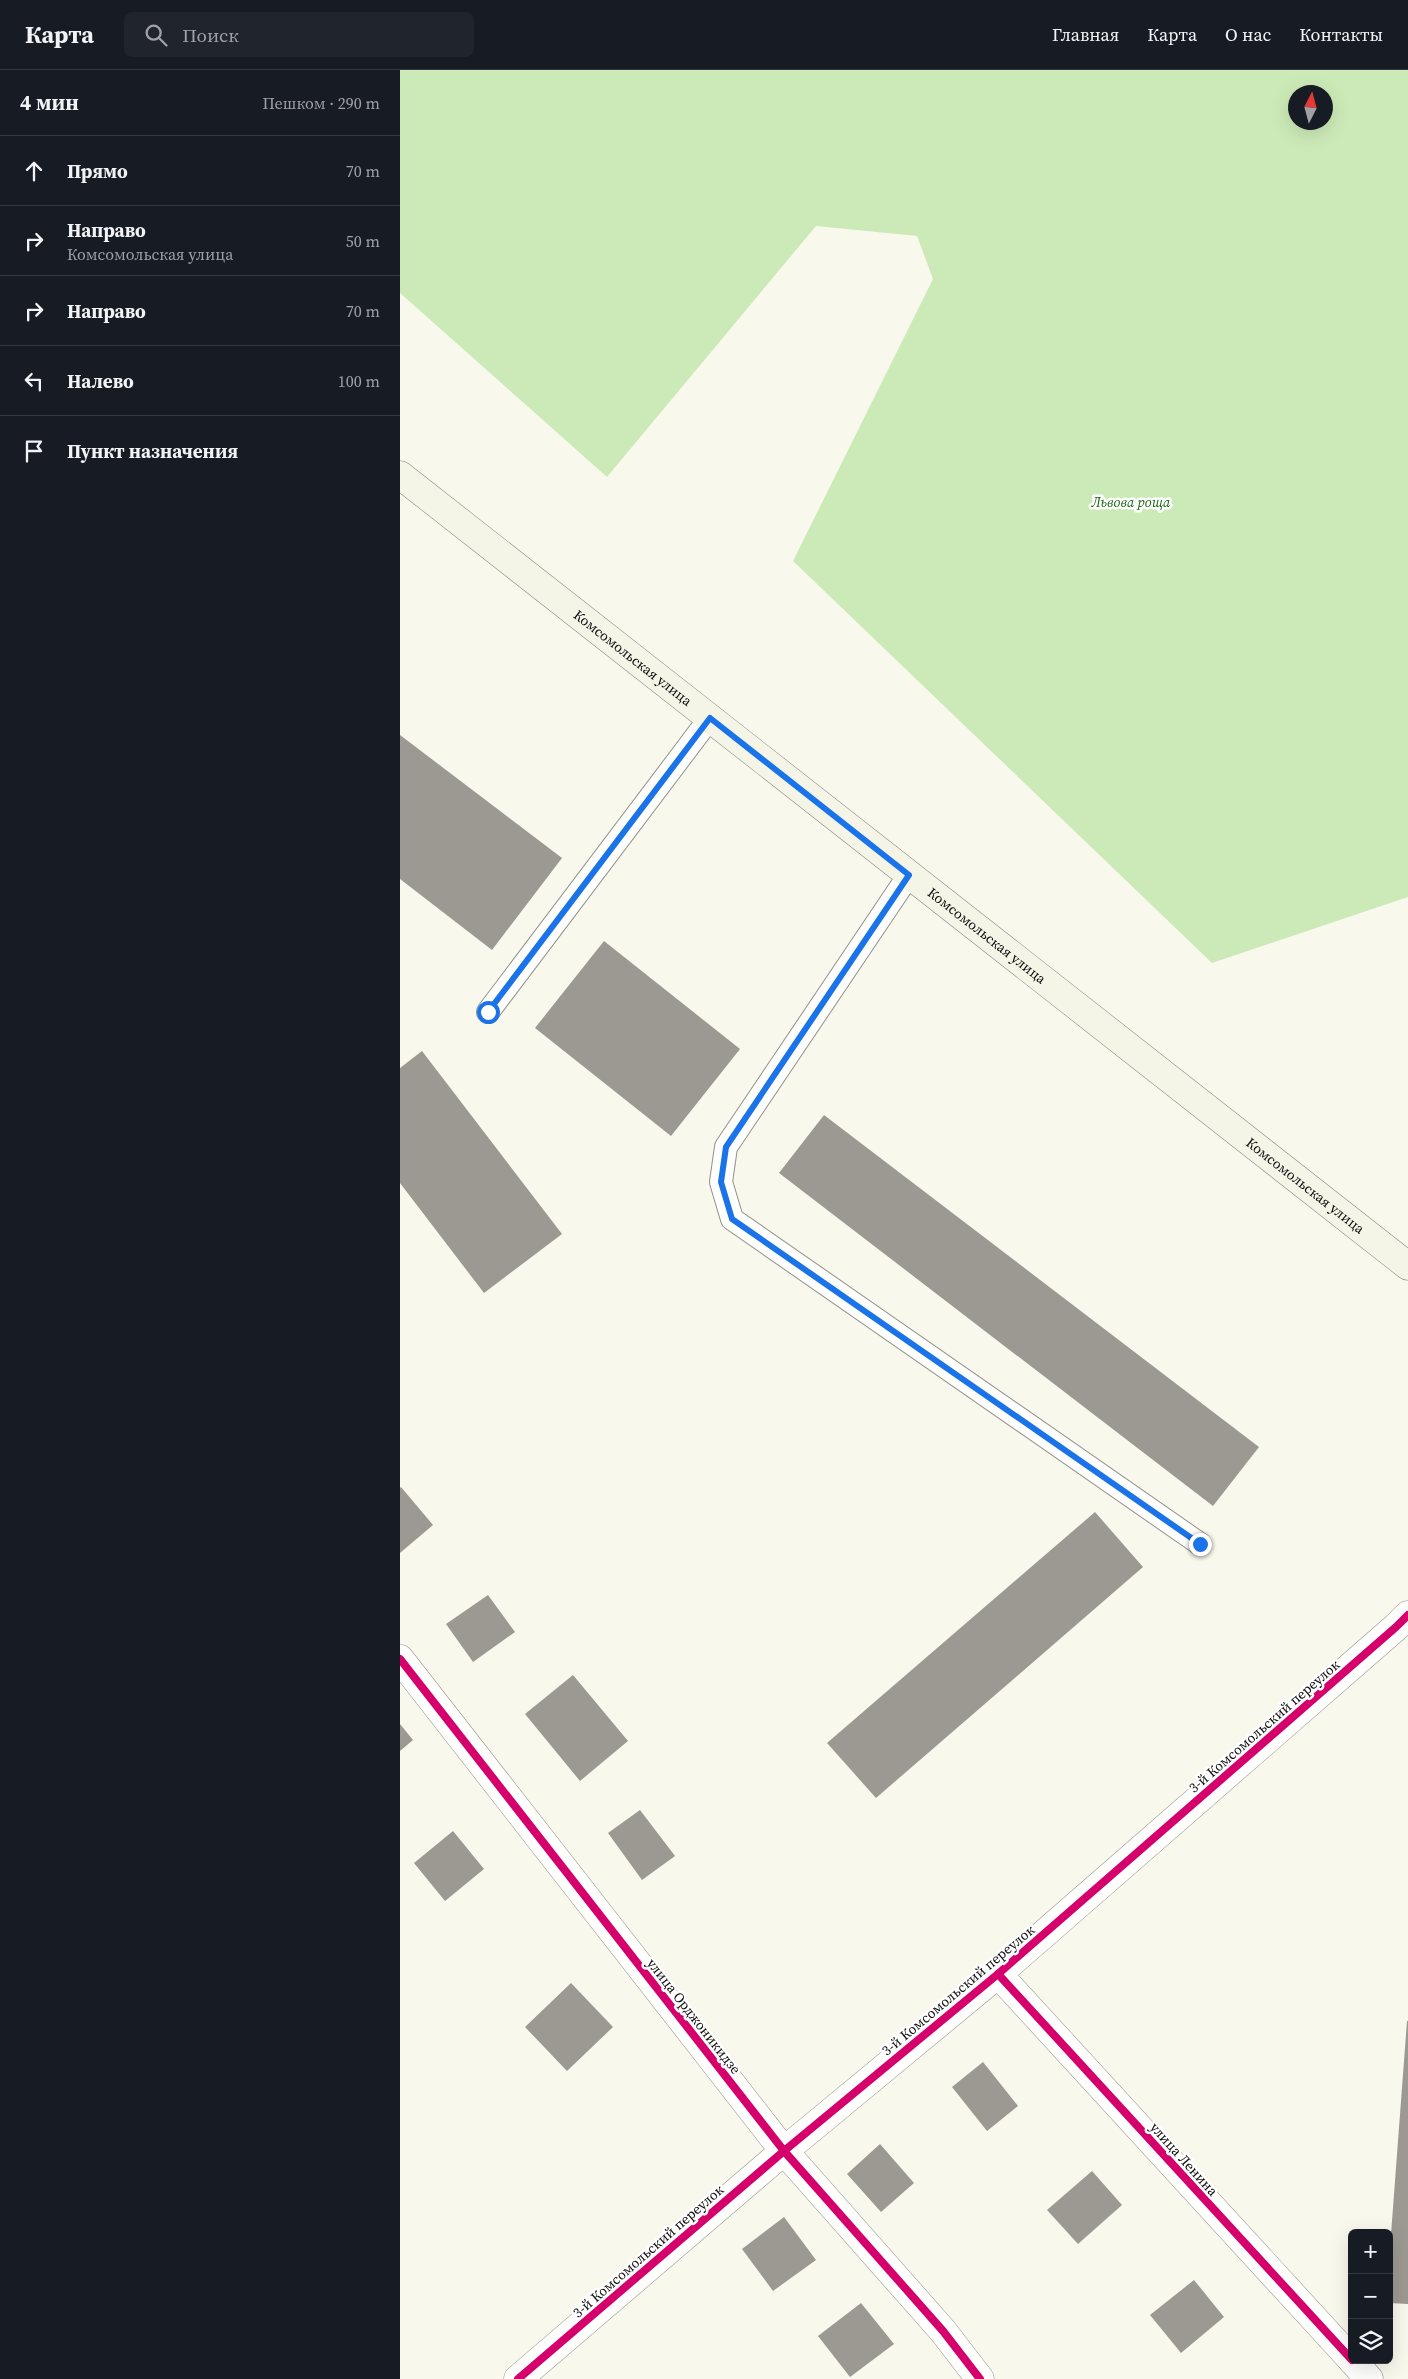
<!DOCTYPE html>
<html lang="ru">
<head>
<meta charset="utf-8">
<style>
	:root { --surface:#171b24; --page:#20242c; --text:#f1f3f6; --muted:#9ea1a6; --line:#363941 }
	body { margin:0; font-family:"Source Serif 4",serif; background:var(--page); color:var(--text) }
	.controls { position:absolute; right:15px; bottom:15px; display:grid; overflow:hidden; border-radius:8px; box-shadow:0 5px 20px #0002 }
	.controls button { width:45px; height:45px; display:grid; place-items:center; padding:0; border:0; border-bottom:1px solid var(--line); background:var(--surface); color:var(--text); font:25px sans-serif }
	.compass { position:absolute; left:888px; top:15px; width:45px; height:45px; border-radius:50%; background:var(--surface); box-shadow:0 5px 20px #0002; rotate:6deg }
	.stop { position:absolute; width:15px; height:15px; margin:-11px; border:4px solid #1a73e8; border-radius:50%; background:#fff }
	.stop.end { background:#1a73e8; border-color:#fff; box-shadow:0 1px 5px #0008 }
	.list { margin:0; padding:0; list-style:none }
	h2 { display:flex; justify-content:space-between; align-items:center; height:65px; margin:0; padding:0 20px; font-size:21px }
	h2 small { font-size:16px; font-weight:400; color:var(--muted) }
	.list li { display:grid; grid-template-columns:32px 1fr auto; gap:15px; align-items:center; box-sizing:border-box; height:70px; padding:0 20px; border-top:1px solid var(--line) }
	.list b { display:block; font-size:19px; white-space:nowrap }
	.list p { margin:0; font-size:16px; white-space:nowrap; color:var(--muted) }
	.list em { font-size:16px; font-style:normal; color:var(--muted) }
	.icon { flex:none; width:28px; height:28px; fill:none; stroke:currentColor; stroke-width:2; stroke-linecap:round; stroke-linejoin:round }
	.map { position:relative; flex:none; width:1008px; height:2309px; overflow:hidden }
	header { display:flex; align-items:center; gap:30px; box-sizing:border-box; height:70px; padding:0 25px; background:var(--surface); border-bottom:1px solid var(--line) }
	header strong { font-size:24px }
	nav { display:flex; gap:28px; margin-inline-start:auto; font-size:18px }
	.search { width:350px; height:45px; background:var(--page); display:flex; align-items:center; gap:12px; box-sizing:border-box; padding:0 18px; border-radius:8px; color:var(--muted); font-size:19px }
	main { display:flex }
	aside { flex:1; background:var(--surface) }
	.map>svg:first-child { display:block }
	.forest { fill:#cceab7; fill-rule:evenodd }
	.building { fill:#9c9993 }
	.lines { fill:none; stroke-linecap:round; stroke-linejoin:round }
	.service-casing { stroke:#92918c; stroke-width:24 }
	.minor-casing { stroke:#92918c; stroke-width:29 }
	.tertiary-casing { stroke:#92918c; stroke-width:29 }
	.secondary-casing { stroke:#888883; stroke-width:29 }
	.service { stroke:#fefefc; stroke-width:22 }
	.minor { stroke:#fefefc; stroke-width:28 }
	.tertiary { stroke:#fefefc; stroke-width:28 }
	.secondary { stroke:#f4f4e7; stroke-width:28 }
	.cycleway-casing { stroke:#fff; stroke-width:11 }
	.cycleway { stroke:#d6006c; stroke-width:8 }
	.route { stroke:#1a73e8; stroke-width:6 }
	.labels { text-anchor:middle; stroke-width:5; stroke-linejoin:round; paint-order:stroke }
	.park-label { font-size:14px; font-style:italic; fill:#1d6715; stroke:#fff }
	.street-label { font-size:14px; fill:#0a0a0a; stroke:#fff }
</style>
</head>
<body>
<header>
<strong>Карта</strong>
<div class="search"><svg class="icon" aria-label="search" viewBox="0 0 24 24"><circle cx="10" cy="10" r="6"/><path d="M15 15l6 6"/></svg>Поиск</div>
<nav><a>Главная</a><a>Карта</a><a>О нас</a><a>Контакты</a></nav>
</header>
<main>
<aside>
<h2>4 мин<small>Пешком · 290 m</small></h2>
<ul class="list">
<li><svg class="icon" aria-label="ahead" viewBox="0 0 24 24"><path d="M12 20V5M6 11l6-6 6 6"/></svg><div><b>Прямо</b></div><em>70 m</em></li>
<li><svg class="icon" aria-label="right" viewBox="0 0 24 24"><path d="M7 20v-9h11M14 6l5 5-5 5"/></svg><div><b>Направо</b><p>Комсомольская улица</p></div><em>50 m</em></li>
<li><svg class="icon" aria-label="right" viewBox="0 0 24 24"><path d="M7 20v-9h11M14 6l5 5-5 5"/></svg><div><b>Направо</b></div><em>70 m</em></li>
<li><svg class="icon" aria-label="left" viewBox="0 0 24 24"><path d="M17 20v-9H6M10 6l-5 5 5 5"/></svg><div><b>Налево</b></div><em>100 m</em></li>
<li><svg class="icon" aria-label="arrive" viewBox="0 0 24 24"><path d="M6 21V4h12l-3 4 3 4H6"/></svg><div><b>Пункт назначения</b></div></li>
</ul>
</aside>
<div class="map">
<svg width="1008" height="2309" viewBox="0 0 1008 2309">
	<rect width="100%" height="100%" fill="#f9f8ed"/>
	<path class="forest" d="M 0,0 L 1008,0 L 1008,827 L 812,893 L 393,491 L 533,209 L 517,166 L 416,156 L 207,407 L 0,223 ZM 896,22 L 926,22 L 926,52 L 896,52 Z"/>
	<g class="building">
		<path d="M 0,665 L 162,788 L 92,880 L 0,809 Z"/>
		<path d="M 204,871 L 340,979 L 271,1066 L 135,958 Z"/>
		<path d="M 22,981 L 162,1164 L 84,1223 L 0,1113 L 0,998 Z"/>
		<path d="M 424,1045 L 859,1377 L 813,1436 L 379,1103 Z"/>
		<path d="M 1,1417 L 33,1455 L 0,1483 L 0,1418 Z"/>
		<path d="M 695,1442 L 743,1497 L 476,1728 L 427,1673 Z"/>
		<path d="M 88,1525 L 115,1562 L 73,1592 L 46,1554 Z"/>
		<path d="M 173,1605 L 228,1671 L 180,1711 L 125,1644 Z"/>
		<path d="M 0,1654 L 13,1670 L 0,1681 Z"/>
		<path d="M 240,1740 L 275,1786 L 242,1810 L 208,1763 Z"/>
		<path d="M 53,1761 L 84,1799 L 45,1831 L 14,1793 Z"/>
		<path d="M 171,1913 L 213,1957 L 167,2001 L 125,1957 Z"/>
		<path d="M 1007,1951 L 1008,1951 L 1008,2234 L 989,2233 L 989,2191 Z"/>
		<path d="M 583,1992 L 618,2036 L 587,2061 L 552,2017 Z"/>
		<path d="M 480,2074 L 514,2113 L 481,2142 L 447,2104 Z"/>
		<path d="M 692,2101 L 722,2135 L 678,2174 L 647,2140 Z"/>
		<path d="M 384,2147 L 416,2190 L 373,2221 L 342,2179 Z"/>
		<path d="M 794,2210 L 824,2247 L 781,2283 L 750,2245 Z"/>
		<path d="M 461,2233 L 494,2274 L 450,2307 L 418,2266 Z"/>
	</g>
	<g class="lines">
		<defs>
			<g id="service">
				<path d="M 509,805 L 326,1077 L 321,1112 L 332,1149 L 800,1474"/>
				<path d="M 88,942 L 310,648"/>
			</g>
			<g id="minor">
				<path d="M 0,1589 L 384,2081 L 543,2261 L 580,2309"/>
				<path d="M 598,1904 L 952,2290"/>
				<path d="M 952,2290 L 969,2309"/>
			</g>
			<path id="tertiary" d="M 118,2309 L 384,2081 L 598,1904 L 996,1557 L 1008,1545"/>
			<g id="secondary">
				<path id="s1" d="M 0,405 L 1008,1196"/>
			</g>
		</defs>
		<use href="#service" class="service-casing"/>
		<use href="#minor" class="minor-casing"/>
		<use href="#tertiary" class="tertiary-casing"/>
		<use href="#secondary" class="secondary-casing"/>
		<use href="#service" class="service"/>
		<use href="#minor" class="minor"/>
		<use href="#tertiary" class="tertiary"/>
		<use href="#secondary" class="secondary"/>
		<defs>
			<g id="cycleway">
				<path d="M 0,1589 L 384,2081 L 543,2261 L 580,2309"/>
				<path d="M 598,1904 L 952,2290"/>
				<path d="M 118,2309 L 384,2081 L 598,1904 L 996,1557 L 1008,1545"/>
			</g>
		</defs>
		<use href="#cycleway" class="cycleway-casing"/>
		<use href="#cycleway" class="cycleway"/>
	</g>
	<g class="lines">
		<path class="route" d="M 88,942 L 310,648 L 509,805 L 326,1077 L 321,1112 L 332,1149 L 800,1474"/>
	</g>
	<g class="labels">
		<g class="park-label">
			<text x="731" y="437">Львова роща</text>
		</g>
		<g class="street-label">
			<text dy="5" stroke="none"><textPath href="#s1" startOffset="296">Комсомольская улица</textPath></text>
			<text dy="5" stroke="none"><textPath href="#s1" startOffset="746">Комсомольская улица</textPath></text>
			<text dy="5" stroke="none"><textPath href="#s1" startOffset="1151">Комсомольская улица</textPath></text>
			<text transform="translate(864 1656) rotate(-41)" y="5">3-й Комсомольский переулок</text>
			<text transform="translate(558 1920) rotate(-40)" y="5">3-й Комсомольский переулок</text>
			<text transform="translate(294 1946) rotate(52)" y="5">улица Орджоникидзе</text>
			<text transform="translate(784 2089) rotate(48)" y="5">улица Ленина</text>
			<text transform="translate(248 2181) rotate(-41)" y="5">3-й Комсомольский переулок</text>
		</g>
	</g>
</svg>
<div class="controls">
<button>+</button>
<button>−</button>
<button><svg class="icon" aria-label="layers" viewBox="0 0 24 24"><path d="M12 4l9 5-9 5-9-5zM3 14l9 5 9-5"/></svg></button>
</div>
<svg class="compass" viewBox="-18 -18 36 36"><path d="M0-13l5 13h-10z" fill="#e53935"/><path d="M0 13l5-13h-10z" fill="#9ea1a6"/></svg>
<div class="stop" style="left:88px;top:942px"></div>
<div class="stop end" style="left:800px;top:1474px"></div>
</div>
</main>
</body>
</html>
